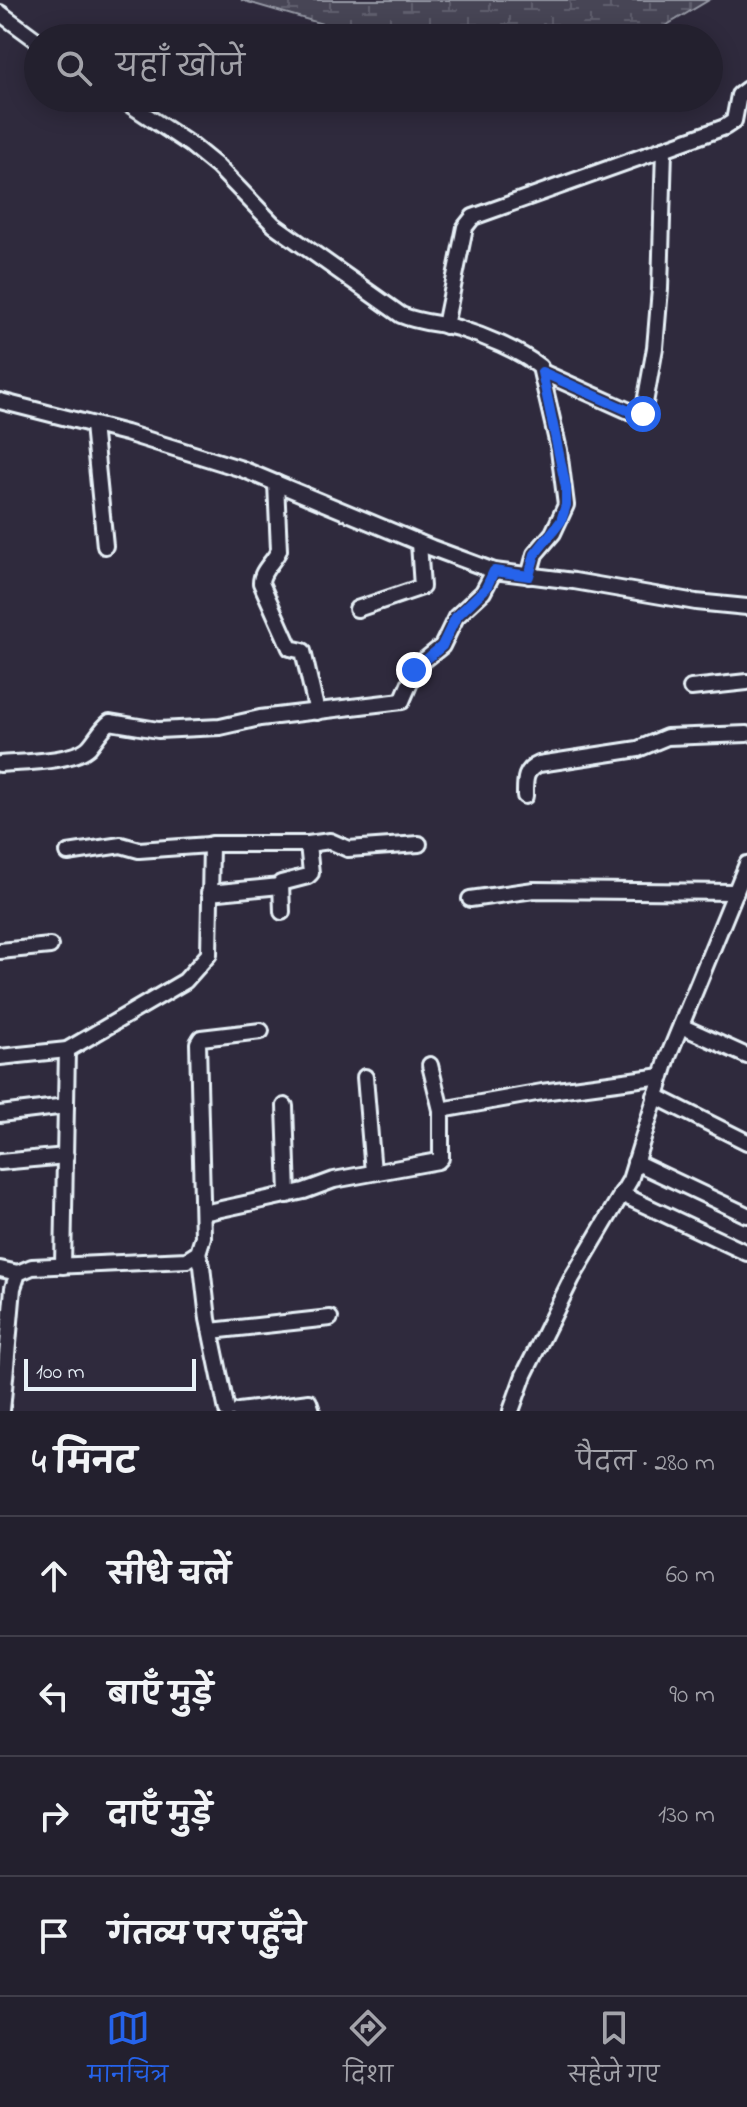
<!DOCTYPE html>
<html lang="hi">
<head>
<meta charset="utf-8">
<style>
	:root { --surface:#23202e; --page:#2b2836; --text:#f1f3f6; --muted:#a3a3aa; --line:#403e4a; --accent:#2563eb }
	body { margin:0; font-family:"Indie Flower","Playpen Sans Deva",sans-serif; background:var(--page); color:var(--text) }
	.scale { position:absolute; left:24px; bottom:20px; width:172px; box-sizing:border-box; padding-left:8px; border:4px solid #e8f1f8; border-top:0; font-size:22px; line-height:28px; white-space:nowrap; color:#e8f1f8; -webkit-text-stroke:6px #2f2a3d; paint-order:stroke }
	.stop { position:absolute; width:24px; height:24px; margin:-18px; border:6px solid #2563eb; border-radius:50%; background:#fff }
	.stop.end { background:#2563eb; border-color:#fff; box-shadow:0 2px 8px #0008 }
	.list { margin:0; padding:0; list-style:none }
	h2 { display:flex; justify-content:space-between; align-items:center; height:104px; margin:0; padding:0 32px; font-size:34px }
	h2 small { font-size:26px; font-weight:400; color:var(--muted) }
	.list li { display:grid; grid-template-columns:52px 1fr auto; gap:24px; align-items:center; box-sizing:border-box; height:120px; padding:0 32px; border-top:2px solid var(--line) }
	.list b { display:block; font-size:30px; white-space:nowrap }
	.list em { font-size:26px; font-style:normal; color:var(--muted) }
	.icon { flex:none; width:44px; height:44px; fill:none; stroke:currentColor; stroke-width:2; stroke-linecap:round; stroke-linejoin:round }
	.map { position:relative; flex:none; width:747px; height:1411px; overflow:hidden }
	.search { position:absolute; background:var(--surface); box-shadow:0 4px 20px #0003; left:24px; right:24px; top:24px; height:88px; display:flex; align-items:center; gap:20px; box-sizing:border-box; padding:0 28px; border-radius:44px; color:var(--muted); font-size:30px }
	.sheet { height:584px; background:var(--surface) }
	nav { display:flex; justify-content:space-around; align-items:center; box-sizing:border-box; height:112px; border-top:2px solid var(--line); background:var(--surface); font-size:22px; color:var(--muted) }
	nav a { display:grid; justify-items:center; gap:4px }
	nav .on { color:var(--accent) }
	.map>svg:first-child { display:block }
	.wetland { fill:url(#wetland-marsh); stroke:#979aa6; stroke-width:2 }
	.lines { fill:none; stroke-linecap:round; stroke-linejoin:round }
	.minor-casing { stroke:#e8f1f8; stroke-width:20 }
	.minor { stroke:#2f2a3d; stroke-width:14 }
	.route { stroke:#2563eb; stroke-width:10 }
</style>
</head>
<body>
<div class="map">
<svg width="747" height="1411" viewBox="0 0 747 1411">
	<defs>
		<pattern id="wetland-marsh" width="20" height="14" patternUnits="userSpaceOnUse" patternTransform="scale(2)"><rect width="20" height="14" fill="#464455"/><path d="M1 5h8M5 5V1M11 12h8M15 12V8" fill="none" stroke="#615f6e"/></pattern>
	</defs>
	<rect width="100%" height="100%" fill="#2f2a3d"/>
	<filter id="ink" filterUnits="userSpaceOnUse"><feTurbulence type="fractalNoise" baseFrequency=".0125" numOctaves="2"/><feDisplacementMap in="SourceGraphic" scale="16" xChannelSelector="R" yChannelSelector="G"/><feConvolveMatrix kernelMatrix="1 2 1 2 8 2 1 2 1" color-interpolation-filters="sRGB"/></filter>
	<g filter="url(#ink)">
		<path class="wetland" d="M 241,0 L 709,0 L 645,38 L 370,38 Z"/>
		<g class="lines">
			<defs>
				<g id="minor">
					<path d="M 0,13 L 38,41"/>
					<path d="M 120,98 L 191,145 L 218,167 L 274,225 L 401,315 C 420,323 439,323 458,328 C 484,336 519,350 540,367 L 559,450 L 566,505 L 553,533 L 535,554 L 529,576"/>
					<path d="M 445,326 L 465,227 L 473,217 L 725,127 L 734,121 L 739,95 L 747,89"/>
					<path d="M 542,372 L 638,415 L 643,414 L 655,348 L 660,289 L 664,149"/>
					<path d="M 0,401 L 126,433 L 242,469 L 432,548 L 494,571 L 574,581 L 696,602 L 747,607"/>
					<path d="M 93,425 L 105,546"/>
					<path d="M 276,483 L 279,550 C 274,562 261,570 261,583 L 290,648 L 303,651 L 317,712"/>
					<path d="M 357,609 L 422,587 L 419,543"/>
					<path d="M 691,688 L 747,682"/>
					<path d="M 0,764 C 22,762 74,762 89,747 C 97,738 101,729 110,722 L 158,730 L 220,727 L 260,718 L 402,701 L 417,666 L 442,646 L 456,617 L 483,592 L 494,571"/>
					<path d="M 525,796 C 525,781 524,770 539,764 L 638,749 L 667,737 L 747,734"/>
					<path d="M 308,844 L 330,841 L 348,849 L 419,844"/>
					<path d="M 68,853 L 121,845 L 139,850 L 209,845"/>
					<path d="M 209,893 L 280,886"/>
					<path d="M 470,899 L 534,890 L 736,892"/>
					<path d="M 0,951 L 50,946"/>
					<path d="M 681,1026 L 747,1056"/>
					<path d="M 0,1057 L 67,1050 L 185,981 L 209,954 L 211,844 L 308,844 L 311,873 L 308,876 L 281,883 L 282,912"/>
					<path d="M 430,1065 L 441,1110"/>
					<path d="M 365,1077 L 373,1172"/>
					<path d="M 655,1096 L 747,1142"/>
					<path d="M 285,1106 L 288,1195"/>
					<path d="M 0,1114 L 66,1106"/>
					<path d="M 0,1162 L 66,1156"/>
					<path d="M 635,1162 L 747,1215"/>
					<path d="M 621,1194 L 747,1253"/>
					<path d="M 203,1213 L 304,1191 L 334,1180 L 438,1161 L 441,1158 L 441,1110 L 542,1092 L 662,1076"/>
					<path d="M 198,1253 L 202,1266 L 208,1319 L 227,1411"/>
					<path d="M 63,1266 L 67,1050"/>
					<path d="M 0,1269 L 18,1273"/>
					<path d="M 211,1331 L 330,1318"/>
					<path d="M 2,1411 L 13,1288 L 18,1273 L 32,1267 L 187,1260 L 198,1253 L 203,1237 L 198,1043 L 201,1038 L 261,1031"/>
					<path d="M 239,1411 L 309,1402 L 312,1411"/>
					<path d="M 511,1411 L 524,1375 L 572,1278 L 630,1180 L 668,1057 L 747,864"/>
				</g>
			</defs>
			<use href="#minor" class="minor-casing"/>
			<use href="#minor" class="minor"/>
		</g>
	</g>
	<g class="lines" filter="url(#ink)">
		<path class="route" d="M 414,670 L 442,646 L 456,617 L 486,588 L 494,571 L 529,576 L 535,554 L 561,521 L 566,505 L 566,488 L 542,372 L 638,415 L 643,414"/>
	</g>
</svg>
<div class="scale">100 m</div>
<div class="stop" style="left:643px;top:414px"></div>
<div class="stop end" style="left:414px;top:670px"></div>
<div class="search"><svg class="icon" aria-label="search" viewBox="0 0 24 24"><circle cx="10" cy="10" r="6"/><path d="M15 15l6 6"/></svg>यहाँ खोजें</div>
</div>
<section class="sheet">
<h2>4 मिनट<small>पैदल · 280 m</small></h2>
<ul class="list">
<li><svg class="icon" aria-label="ahead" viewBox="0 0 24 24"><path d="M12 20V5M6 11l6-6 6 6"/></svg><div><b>सीधे चलें</b></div><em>60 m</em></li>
<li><svg class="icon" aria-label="left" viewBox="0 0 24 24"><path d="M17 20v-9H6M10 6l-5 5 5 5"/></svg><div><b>बाएँ मुड़ें</b></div><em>90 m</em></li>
<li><svg class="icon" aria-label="right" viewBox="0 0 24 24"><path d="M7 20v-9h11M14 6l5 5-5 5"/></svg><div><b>दाएँ मुड़ें</b></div><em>130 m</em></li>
<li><svg class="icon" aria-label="arrive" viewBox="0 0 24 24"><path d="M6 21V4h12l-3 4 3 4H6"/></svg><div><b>गंतव्य पर पहुँचे</b></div></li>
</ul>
</section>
<nav>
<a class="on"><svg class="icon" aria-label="map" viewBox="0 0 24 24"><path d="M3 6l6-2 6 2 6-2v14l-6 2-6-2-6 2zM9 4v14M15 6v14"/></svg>मानचित्र</a>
<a><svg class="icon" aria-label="directions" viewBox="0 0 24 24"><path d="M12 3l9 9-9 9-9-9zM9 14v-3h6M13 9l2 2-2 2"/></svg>दिशा</a>
<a><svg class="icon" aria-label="saved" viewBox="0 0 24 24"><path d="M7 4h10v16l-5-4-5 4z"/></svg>सहेजे गए</a>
</nav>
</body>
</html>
